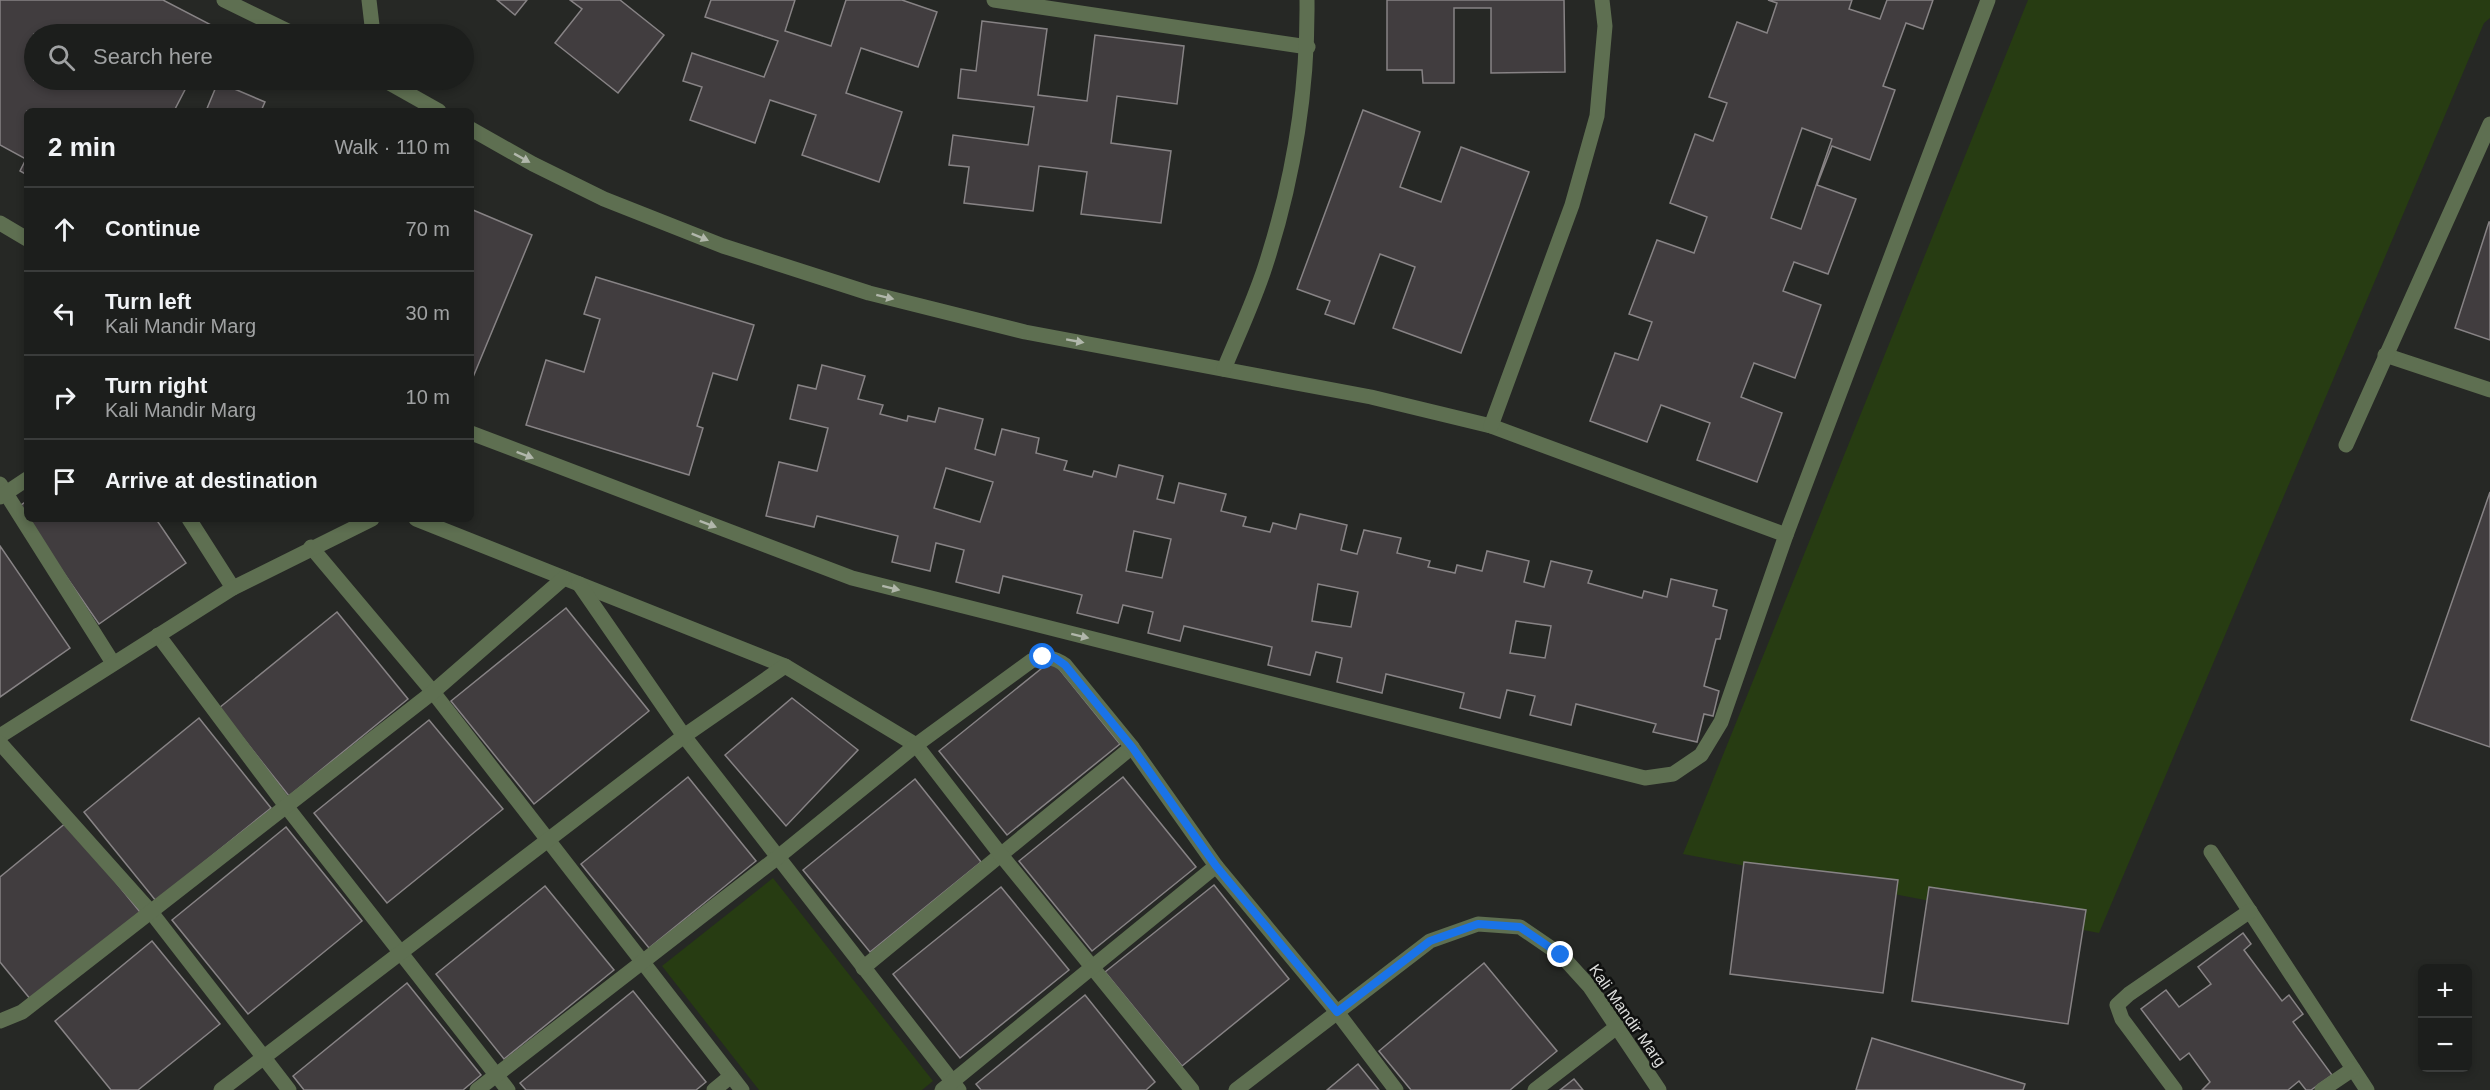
<!DOCTYPE html>
<html lang="en">
<head>
<meta charset="utf-8">
<style>
	:root { --surface:#1c1e1c; --page:#292b29; --text:#f1f3f6; --muted:#a0a2a3; --line:#3a3c3b }
	body { margin:0; font-family:Helvetica,sans-serif; background:var(--page); color:var(--text) }
	.controls { position:absolute; right:18px; bottom:18px; display:grid; overflow:hidden; border-radius:9px; box-shadow:0 3px 9px #0003 }
	.controls button { width:54px; height:54px; display:grid; place-items:center; padding:0; border:0; border-bottom:2px solid var(--line); background:var(--surface); color:var(--text); font:30px sans-serif }
	.stop { position:absolute; width:18px; height:18px; margin:-14px; border:4px solid #1a73e8; border-radius:50%; background:#fff }
	.stop.end { background:#1a73e8; border-color:#fff; box-shadow:0 2px 6px #0008 }
	.list { margin:0; padding:0; list-style:none }
	h2 { display:flex; justify-content:space-between; align-items:center; height:78px; margin:0; padding:0 24px; font-size:26px }
	h2 small { font-size:20px; font-weight:400; color:var(--muted) }
	.list li { display:grid; grid-template-columns:39px 1fr auto; gap:18px; align-items:center; box-sizing:border-box; height:84px; padding:0 24px; border-top:2px solid var(--line) }
	.list b { display:block; font-size:22px; white-space:nowrap }
	.list p { margin:0; font-size:20px; white-space:nowrap; color:var(--muted) }
	.list em { font-size:20px; font-style:normal; color:var(--muted) }
	.icon { flex:none; width:33px; height:33px; fill:none; stroke:currentColor; stroke-width:2; stroke-linecap:round; stroke-linejoin:round }
	.map { position:relative; flex:none; width:2490px; height:1090px; overflow:hidden }
	.search { position:absolute; background:var(--surface); box-shadow:0 3px 9px #0003; left:24px; top:24px; width:450px; height:66px; display:flex; align-items:center; gap:15px; box-sizing:border-box; padding:0 21px; border-radius:33px; color:var(--muted); font-size:22px }
	.panel { position:absolute; background:var(--surface); box-shadow:0 3px 9px #0003; left:24px; top:108px; width:450px; height:414px; border-radius:9px }
	.map>svg:first-child { display:block }
	.green { fill:#273c12 }
	.building { fill:#413d3f; stroke:#878385; stroke-width:1.5; fill-rule:evenodd }
	.lines { fill:none; stroke-linecap:round; stroke-linejoin:round }
	.minor { stroke:#5e6f51; stroke-width:15 }
	.oneway { fill:#b1b7ab }
	.route { stroke:#1a73e8; stroke-width:8 }
	.labels { text-anchor:middle; stroke-width:5; stroke-linejoin:round; paint-order:stroke }
	.street-label { font-size:16px; fill:#dddedc; stroke:#0f100f }
</style>
</head>
<body>
<div class="map">
<svg width="2490" height="1090" viewBox="0 0 2490 1090">
	<rect width="100%" height="100%" fill="#262825"/>
	<g class="green">
		<path d="M 2028,0 L 2490,0 L 2490,18 L 2484,23 L 2099,933 L 1683,854 Z"/>
		<path d="M 773,878 L 933,1081 L 922,1090 L 759,1090 L 662,966 Z"/>
	</g>
	<g class="building">
		<path d="M 0,0 L 163,0 L 217,28 L 214,34 L 34,34 L 34,80 L 190,80 L 174,111 L 27,111 L 27,175 L 20,171 L 26,159 L 0,145 Z"/>
		<path d="M 497,0 L 527,0 L 515,15 Z"/>
		<path d="M 570,0 L 620,0 L 664,35 L 618,93 L 555,43 L 582,9 Z"/>
		<path d="M 711,0 L 795,0 L 785,31 L 831,46 L 846,0 L 902,0 L 937,12 L 918,67 L 861,48 L 846,93 L 902,112 L 879,182 L 802,155 L 816,115 L 770,100 L 755,143 L 690,120 L 702,87 L 683,81 L 692,53 L 764,77 L 778,41 L 705,17 Z"/>
		<path d="M 1387,0 L 1564,0 L 1565,72 L 1491,73 L 1491,8 L 1454,8 L 1454,83 L 1423,83 L 1422,70 L 1387,70 Z"/>
		<path d="M 1768,0 L 1852,0 L 1849,9 L 1880,19 L 1887,0 L 1933,0 L 1923,29 L 1906,23 L 1883,86 L 1895,90 L 1870,160 L 1832,146 L 1817,185 L 1856,199 L 1828,274 L 1794,262 L 1783,291 L 1821,305 L 1795,378 L 1754,363 L 1741,397 L 1782,413 L 1757,482 L 1697,460 L 1710,423 L 1661,405 L 1647,442 L 1590,421 L 1615,353 L 1638,360 L 1652,322 L 1629,314 L 1657,240 L 1694,253 L 1707,217 L 1670,203 L 1695,134 L 1713,141 L 1727,103 L 1709,97 L 1737,22 L 1767,33 L 1777,3 ZM 1802,128 L 1832,139 L 1801,229 L 1771,218 Z"/>
		<path d="M 982,21 L 1047,29 L 1038,95 L 1087,101 L 1095,35 L 1184,46 L 1177,104 L 1117,96 L 1111,143 L 1171,151 L 1161,223 L 1081,214 L 1087,172 L 1039,166 L 1033,211 L 964,203 L 969,167 L 949,165 L 953,135 L 1028,145 L 1034,107 L 958,98 L 961,69 L 976,71 Z"/>
		<path d="M 218,82 L 265,102 L 261,111 L 206,111 Z"/>
		<path d="M 1363,110 L 1420,132 L 1400,187 L 1441,202 L 1461,147 L 1529,172 L 1461,353 L 1393,328 L 1415,267 L 1380,254 L 1354,324 L 1325,314 L 1330,301 L 1297,289 Z"/>
		<path d="M 473,210 L 532,235 L 471,382 L 471,216 Z"/>
		<path d="M 2489,222 L 2490,222 L 2490,340 L 2455,328 Z"/>
		<path d="M 596,277 L 754,325 L 737,380 L 713,373 L 697,426 L 703,428 L 689,475 L 526,425 L 546,360 L 584,372 L 600,319 L 584,314 Z"/>
		<path d="M 822,365 L 865,376 L 858,399 L 883,405 L 880,414 L 907,421 L 908,416 L 935,422 L 939,408 L 983,419 L 975,449 L 995,455 L 1002,429 L 1039,438 L 1036,453 L 1067,461 L 1064,470 L 1092,477 L 1094,471 L 1116,477 L 1119,465 L 1163,476 L 1157,499 L 1174,503 L 1179,483 L 1226,494 L 1221,511 L 1246,517 L 1243,526 L 1270,532 L 1273,523 L 1296,529 L 1300,514 L 1347,525 L 1341,550 L 1357,554 L 1364,530 L 1401,538 L 1397,553 L 1430,561 L 1428,567 L 1455,573 L 1457,565 L 1482,571 L 1487,551 L 1529,561 L 1524,582 L 1544,587 L 1551,561 L 1592,571 L 1588,583 L 1642,598 L 1644,591 L 1667,597 L 1671,579 L 1717,590 L 1713,606 L 1727,610 L 1720,639 L 1716,639 L 1704,686 L 1719,691 L 1713,716 L 1704,714 L 1697,742 L 1653,732 L 1656,724 L 1576,704 L 1571,725 L 1530,715 L 1535,696 L 1507,690 L 1500,718 L 1460,708 L 1464,693 L 1386,674 L 1382,693 L 1337,682 L 1342,658 L 1316,652 L 1310,675 L 1268,665 L 1272,647 L 1184,626 L 1180,641 L 1148,633 L 1153,612 L 1123,605 L 1118,623 L 1077,613 L 1082,595 L 1003,576 L 999,593 L 956,582 L 964,550 L 936,543 L 930,571 L 892,562 L 898,536 L 817,516 L 814,527 L 766,516 L 779,462 L 817,471 L 828,428 L 790,419 L 798,385 L 816,389 ZM 946,468 L 993,482 L 980,522 L 934,508 ZM 1134,531 L 1171,539 L 1162,578 L 1126,571 ZM 1318,584 L 1358,592 L 1351,627 L 1312,621 ZM 1516,621 L 1551,626 L 1545,658 L 1510,653 Z"/>
		<path d="M 2490,492 L 2490,747 L 2411,720 Z"/>
		<path d="M 27,501 L 27,519 L 156,519 L 186,563 L 99,624 L 18,507 Z"/>
		<path d="M 0,546 L 70,648 L 0,697 Z"/>
		<path d="M 566,608 L 649,711 L 534,804 L 451,701 Z"/>
		<path d="M 337,612 L 408,699 L 289,796 L 219,708 Z"/>
		<path d="M 1052,660 L 1120,744 L 1007,835 L 939,751 Z"/>
		<path d="M 792,698 L 858,750 L 786,826 L 725,755 Z"/>
		<path d="M 199,718 L 271,808 L 156,901 L 84,812 Z"/>
		<path d="M 429,720 L 503,809 L 387,903 L 314,813 Z"/>
		<path d="M 688,777 L 756,861 L 649,948 L 581,864 Z"/>
		<path d="M 1123,777 L 1196,867 L 1092,951 L 1019,861 Z"/>
		<path d="M 915,779 L 981,862 L 870,952 L 803,870 Z"/>
		<path d="M 67,822 L 140,912 L 31,1000 L 0,962 L 0,877 Z"/>
		<path d="M 286,827 L 362,921 L 248,1014 L 172,920 Z"/>
		<path d="M 1744,862 L 1898,880 L 1883,993 L 1730,974 Z"/>
		<path d="M 1214,885 L 1289,979 L 1182,1066 L 1105,972 Z"/>
		<path d="M 545,886 L 614,970 L 504,1059 L 436,974 Z"/>
		<path d="M 1001,887 L 1069,970 L 960,1058 L 893,974 Z"/>
		<path d="M 1929,887 L 2086,910 L 2068,1024 L 1912,1001 Z"/>
		<path d="M 2243,933 L 2251,944 L 2244,950 L 2282,1001 L 2289,995 L 2303,1014 L 2293,1022 L 2332,1075 L 2311,1090 L 2306,1090 L 2299,1081 L 2288,1090 L 2202,1090 L 2210,1082 L 2189,1053 L 2180,1060 L 2141,1009 L 2166,990 L 2179,1007 L 2211,984 L 2198,967 Z"/>
		<path d="M 152,941 L 220,1024 L 138,1090 L 111,1090 L 55,1021 Z"/>
		<path d="M 1484,963 L 1557,1051 L 1510,1090 L 1411,1090 L 1379,1051 Z"/>
		<path d="M 407,983 L 481,1075 L 463,1090 L 304,1090 L 293,1076 Z"/>
		<path d="M 633,991 L 706,1082 L 696,1090 L 526,1090 L 520,1083 Z"/>
		<path d="M 1085,995 L 1155,1082 L 1146,1090 L 981,1090 L 976,1084 Z"/>
		<path d="M 1872,1038 L 2025,1084 L 2023,1090 L 1856,1090 Z"/>
		<path d="M 1358,1064 L 1379,1090 L 1327,1090 Z"/>
		<path d="M 1574,1079 L 1583,1090 L 1560,1090 Z"/>
	</g>
	<g class="lines">
		<g class="minor">
			<path d="M 224,0 L 294,34"/>
			<path d="M 369,0 L 373,34"/>
			<path d="M 994,0 L 1308,47"/>
			<path d="M 384,80 L 439,111"/>
			<path d="M 471,129 L 533,164 L 604,199 L 723,246 L 869,293 L 1025,332 L 1371,397 L 1491,426 L 1786,535"/>
			<path d="M 0,223 L 27,239"/>
			<path d="M 2385,355 L 2490,390"/>
			<path d="M 1224,369 C 1238,335 1254,301 1265,267 C 1293,181 1308,89 1307,0"/>
			<path d="M 1491,426 L 1572,205 L 1597,116 L 1605,26 L 1602,0"/>
			<path d="M 471,433 L 852,578 L 1645,778 L 1673,774 L 1701,755 L 1721,722 L 1786,535 L 1988,0"/>
			<path d="M 2346,445 L 2490,124"/>
			<path d="M 0,484 L 113,663"/>
			<path d="M 0,497 L 27,479"/>
			<path d="M 189,519 L 233,588"/>
			<path d="M 416,519 L 785,666"/>
			<path d="M 311,547 L 433,692 L 742,1090"/>
			<path d="M 579,584 L 684,736 L 959,1090"/>
			<path d="M 158,635 L 286,806 L 508,1090"/>
			<path d="M 0,736 L 233,588 L 372,519"/>
			<path d="M 0,743 L 151,912 L 289,1090"/>
			<path d="M 2211,852 L 2367,1090"/>
			<path d="M 863,968 L 1132,747"/>
			<path d="M 0,1021 L 22,1012 L 433,692 L 564,578"/>
			<path d="M 221,1090 L 684,736 L 785,666 L 916,745 L 1001,855 L 1192,1090"/>
			<path d="M 477,1090 L 778,857 L 916,745 L 1031,661 C 1045,657 1053,656 1065,665 L 1132,747 L 1216,866 L 1337,1012 L 1396,1090"/>
			<path d="M 714,1090 L 731,1076"/>
			<path d="M 942,1090 L 1216,866"/>
			<path d="M 1236,1090 L 1430,941 L 1478,924 L 1520,927 L 1561,955 L 1590,987 L 1659,1090"/>
			<path d="M 1535,1090 L 1618,1026"/>
			<path d="M 2175,1090 L 2122,1019 L 2117,1005 L 2129,994 L 2250,911"/>
			<path d="M 2322,1090 L 2353,1069"/>
		</g>
	</g>
	<defs><path id="oneway-solid" d="M-6-.8H1V-3.2L6.5 0L1 3.2V.8H-6Z" transform="scale(1.5)"/></defs>
	<g class="oneway">
		<use href="#oneway-solid" transform="translate(522 158) rotate(29)"/>
		<use href="#oneway-solid" transform="translate(700 237) rotate(22)"/>
		<use href="#oneway-solid" transform="translate(885 297) rotate(14)"/>
		<use href="#oneway-solid" transform="translate(1075 341) rotate(10)"/>
		<use href="#oneway-solid" transform="translate(525 455) rotate(21)"/>
		<use href="#oneway-solid" transform="translate(708 524) rotate(21)"/>
		<use href="#oneway-solid" transform="translate(891 588) rotate(14)"/>
		<use href="#oneway-solid" transform="translate(1080 636) rotate(14)"/>
	</g>
	<g class="lines">
		<path class="route" d="M 1043,657 L 1055,658 L 1065,665 L 1132,747 L 1216,866 L 1337,1012 L 1430,941 L 1478,924 L 1520,927 L 1561,955"/>
	</g>
	<g class="labels">
		<g class="street-label">
			<text transform="translate(1628 1015) rotate(55)" y="6">Kali Mandir Marg</text>
		</g>
	</g>
</svg>
<div class="controls">
<button>+</button>
<button>−</button>
</div>
<div class="stop" style="left:1043px;top:657px"></div>
<div class="stop end" style="left:1561px;top:955px"></div>
<div class="search"><svg class="icon" aria-label="search" viewBox="0 0 24 24"><circle cx="10" cy="10" r="6"/><path d="M15 15l6 6"/></svg>Search here</div>
<section class="panel">
<h2>2 min<small>Walk · 110 m</small></h2>
<ul class="list">
<li><svg class="icon" aria-label="ahead" viewBox="0 0 24 24"><path d="M12 20V5M6 11l6-6 6 6"/></svg><div><b>Continue</b></div><em>70 m</em></li>
<li><svg class="icon" aria-label="left" viewBox="0 0 24 24"><path d="M17 20v-9H6M10 6l-5 5 5 5"/></svg><div><b>Turn left</b><p>Kali Mandir Marg</p></div><em>30 m</em></li>
<li><svg class="icon" aria-label="right" viewBox="0 0 24 24"><path d="M7 20v-9h11M14 6l5 5-5 5"/></svg><div><b>Turn right</b><p>Kali Mandir Marg</p></div><em>10 m</em></li>
<li><svg class="icon" aria-label="arrive" viewBox="0 0 24 24"><path d="M6 21V4h12l-3 4 3 4H6"/></svg><div><b>Arrive at destination</b></div></li>
</ul>
</section>
</div>
</body>
</html>
